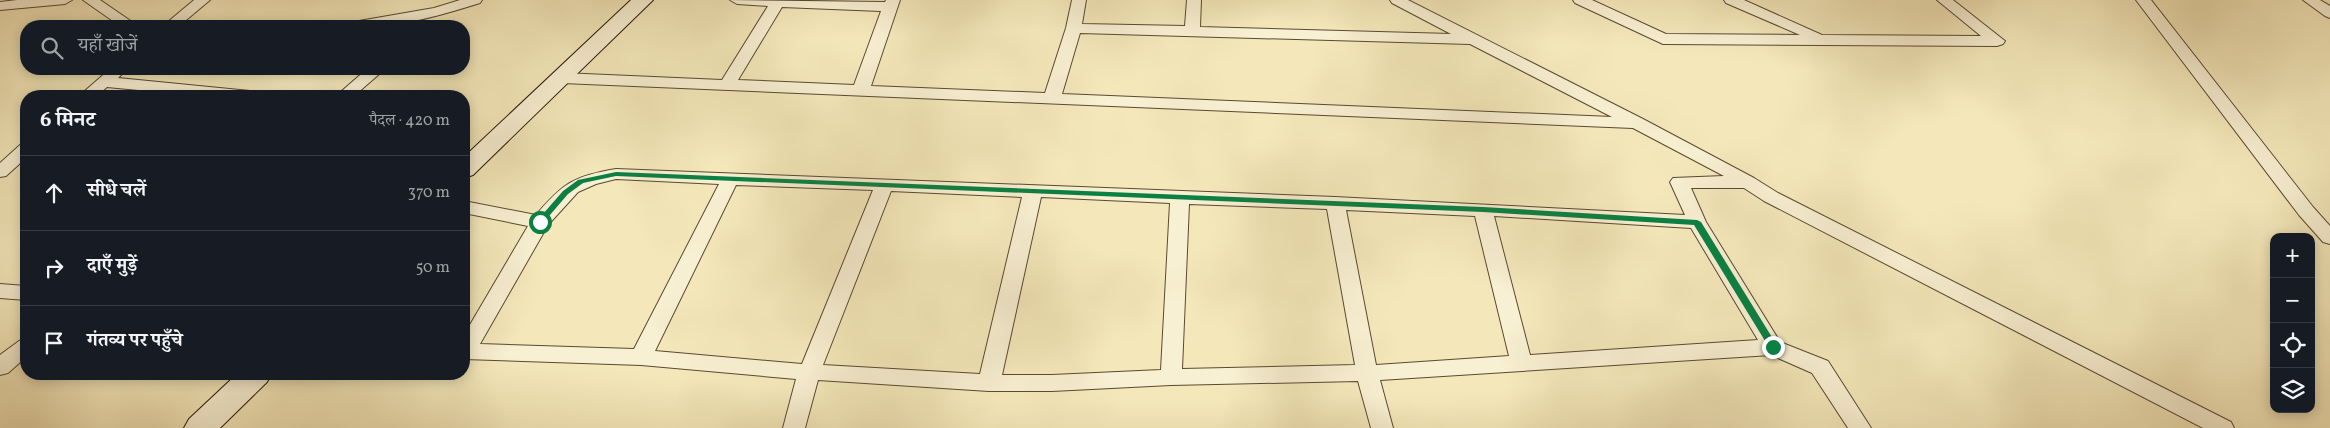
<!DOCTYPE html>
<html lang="hi">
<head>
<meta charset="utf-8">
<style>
	:root { --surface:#171b24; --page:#20242c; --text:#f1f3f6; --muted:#9ea1a6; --line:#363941 }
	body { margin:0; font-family:Vollkorn,"Noto Serif Devanagari",serif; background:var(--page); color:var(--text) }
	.controls { position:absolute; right:15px; bottom:15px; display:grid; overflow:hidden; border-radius:10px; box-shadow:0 2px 12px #0003 }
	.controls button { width:45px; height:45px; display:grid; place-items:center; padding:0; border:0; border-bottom:1px solid var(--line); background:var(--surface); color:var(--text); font:25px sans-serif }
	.stop { position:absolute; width:15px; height:15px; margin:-11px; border:4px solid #0b8043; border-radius:50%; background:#fff }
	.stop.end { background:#0b8043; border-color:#fff; box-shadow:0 1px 5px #0008 }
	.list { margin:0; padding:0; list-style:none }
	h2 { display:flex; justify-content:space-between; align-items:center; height:65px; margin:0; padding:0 20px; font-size:21px }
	h2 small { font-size:16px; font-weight:400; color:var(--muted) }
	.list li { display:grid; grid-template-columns:32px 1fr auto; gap:15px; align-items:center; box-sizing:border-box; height:75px; padding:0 20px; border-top:1px solid var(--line) }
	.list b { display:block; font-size:19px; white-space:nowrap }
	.list em { font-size:16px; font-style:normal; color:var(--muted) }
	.icon { flex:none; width:28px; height:28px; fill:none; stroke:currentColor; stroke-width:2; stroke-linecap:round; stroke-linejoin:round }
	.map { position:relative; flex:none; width:2330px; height:428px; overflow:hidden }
	.search { position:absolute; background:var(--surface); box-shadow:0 2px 12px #0003; left:20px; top:20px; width:450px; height:55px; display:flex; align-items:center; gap:12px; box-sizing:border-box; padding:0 18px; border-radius:20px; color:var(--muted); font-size:19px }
	.panel { position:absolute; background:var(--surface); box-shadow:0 2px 12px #0003; left:20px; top:90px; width:450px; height:290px; border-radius:20px }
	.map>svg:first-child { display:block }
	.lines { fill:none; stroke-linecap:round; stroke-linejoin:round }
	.street-casing { stroke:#5a4931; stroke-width:2 }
	.secondary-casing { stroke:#271403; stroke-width:2 }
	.street { fill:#f8f0d2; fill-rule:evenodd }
	.secondary { fill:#f8f0d2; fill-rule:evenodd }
	.route { fill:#0b8043 }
</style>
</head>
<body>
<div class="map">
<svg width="2330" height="428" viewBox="0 0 2330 428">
	<rect width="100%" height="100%" fill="#f4e8ba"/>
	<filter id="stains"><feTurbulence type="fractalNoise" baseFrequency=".004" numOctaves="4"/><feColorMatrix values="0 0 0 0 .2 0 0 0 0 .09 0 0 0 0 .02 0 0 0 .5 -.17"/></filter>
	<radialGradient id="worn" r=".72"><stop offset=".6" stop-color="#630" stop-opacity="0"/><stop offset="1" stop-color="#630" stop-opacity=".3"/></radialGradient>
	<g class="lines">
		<defs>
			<g id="street">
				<path d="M 17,0 L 72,0 L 65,4 L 0,10 L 0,2 Z"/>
				<path d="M 83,0 L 100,0 L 138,26 L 120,26 Z"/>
				<path d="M 194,0 L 210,0 L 179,26 L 163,26 Z"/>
				<path d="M 460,0 L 482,0 L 480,3 C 439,16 395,29 351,26 L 354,23 L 359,21 L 434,8 Z"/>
				<path d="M 730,0 L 885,2 L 886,0 L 900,0 L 871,86 L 1045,93 L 1066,28 L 1072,0 L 1086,0 L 1082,24 L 1185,26 L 1187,0 L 1201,0 L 1200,27 L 1451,34 L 1392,3 L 1390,0 L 1408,0 L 1643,119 L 1754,178 L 1778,193 L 2231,422 L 2234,428 L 2203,428 L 1764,201 L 1744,188 L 1691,188 L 1706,222 L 1780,342 L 1828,361 L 1871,428 L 1848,428 L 1812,373 L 1771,355 L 1380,380 L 1393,428 L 1371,428 L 1358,381 L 1171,385 L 1052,391 L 989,391 L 818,380 L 805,428 L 783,428 L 796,379 L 641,365 L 464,359 L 464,335 L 528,226 L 464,213 L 464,201 L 536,215 C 563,183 574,176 616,169 L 1335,197 L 1685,215 L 1670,182 L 1673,178 L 1724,176 L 1633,128 L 562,83 L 556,81 L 554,78 L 556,75 L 562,73 L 722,80 L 768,6 L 737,4 ZM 782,7 L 881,11 L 854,85 L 738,80 ZM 1080,33 L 1470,44 L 1612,117 L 1062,94 ZM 616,179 L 719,184 L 634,349 L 480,344 L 548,225 L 578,192 L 596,184 ZM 736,185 L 873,190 L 802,364 L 655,351 ZM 891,191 L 1022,197 L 980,374 L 823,365 ZM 1041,197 L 1170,203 L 1161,370 L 1052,375 L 1002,375 ZM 1189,204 L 1327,209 L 1355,365 L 1182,369 ZM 1346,210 L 1475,216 L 1509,356 L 1376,365 ZM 1494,216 L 1691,228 L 1758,340 L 1530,355 Z"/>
				<path d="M 1573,0 L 1592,0 L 1666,34 L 1800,35 L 1726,3 L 1724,0 L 1744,0 L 1822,35 L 1981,36 L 1937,0 L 1953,0 L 2005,41 L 2003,44 L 1997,46 L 1663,44 L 1575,3 Z"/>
				<path d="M 2136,0 L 2151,0 L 2313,207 L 2330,226 L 2330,244 L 2323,242 L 2299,215 Z"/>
				<path d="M 2303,0 L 2320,0 L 2330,6 L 2330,18 L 2325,16 Z"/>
				<path d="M 110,69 L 127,69 L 118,78 L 250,91 L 256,92 L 258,96 L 201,96 L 107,87 L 97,96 L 79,96 Z"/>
				<path d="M 367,69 L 385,69 L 354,96 L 336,96 Z"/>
				<path d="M 26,144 L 26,158 L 6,176 L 0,177 L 0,163 L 20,145 Z"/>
				<path d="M 0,284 L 26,286 L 26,300 L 0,298 Z"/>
				<path d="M 26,339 L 26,357 L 8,373 L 0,375 L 0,355 L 19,341 Z"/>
			</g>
			<g id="secondary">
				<path d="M 631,0 L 653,0 L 473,175 L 464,178 L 464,157 Z"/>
				<path d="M 237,374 L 271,374 L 267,382 L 220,428 L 184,428 L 189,419 Z"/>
			</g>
		</defs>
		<use href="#street" class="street-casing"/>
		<use href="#secondary" class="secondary-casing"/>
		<use href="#street" class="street"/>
		<use href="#secondary" class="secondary"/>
	</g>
	<path class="route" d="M 616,172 L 1483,207 L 1697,220 L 1701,222 L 1778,347 L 1773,350 L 1770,349 L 1694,225 L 1483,212 L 616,176 L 583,183 L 568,194 L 543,223 L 536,222 L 563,191 L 578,180 Z"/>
	<rect width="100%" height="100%" filter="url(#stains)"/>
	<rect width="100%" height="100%" fill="url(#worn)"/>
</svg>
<div class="controls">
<button>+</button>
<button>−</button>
<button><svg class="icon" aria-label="locate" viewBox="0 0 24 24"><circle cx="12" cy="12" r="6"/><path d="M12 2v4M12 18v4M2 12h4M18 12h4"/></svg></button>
<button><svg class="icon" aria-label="layers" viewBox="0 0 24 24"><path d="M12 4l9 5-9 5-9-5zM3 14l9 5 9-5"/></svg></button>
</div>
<div class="stop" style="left:540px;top:222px"></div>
<div class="stop end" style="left:1773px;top:347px"></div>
<div class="search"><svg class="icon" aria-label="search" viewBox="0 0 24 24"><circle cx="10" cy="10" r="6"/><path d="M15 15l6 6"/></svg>यहाँ खोजें</div>
<section class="panel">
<h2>6 मिनट<small>पैदल · 420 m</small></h2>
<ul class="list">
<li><svg class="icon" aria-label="ahead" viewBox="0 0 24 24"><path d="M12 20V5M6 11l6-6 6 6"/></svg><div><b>सीधे चलें</b></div><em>370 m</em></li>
<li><svg class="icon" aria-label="right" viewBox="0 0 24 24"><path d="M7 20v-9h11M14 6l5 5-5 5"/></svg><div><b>दाएँ मुड़ें</b></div><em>50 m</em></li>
<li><svg class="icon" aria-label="arrive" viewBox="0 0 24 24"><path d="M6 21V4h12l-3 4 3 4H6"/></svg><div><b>गंतव्य पर पहुँचे</b></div></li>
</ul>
</section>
</div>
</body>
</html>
